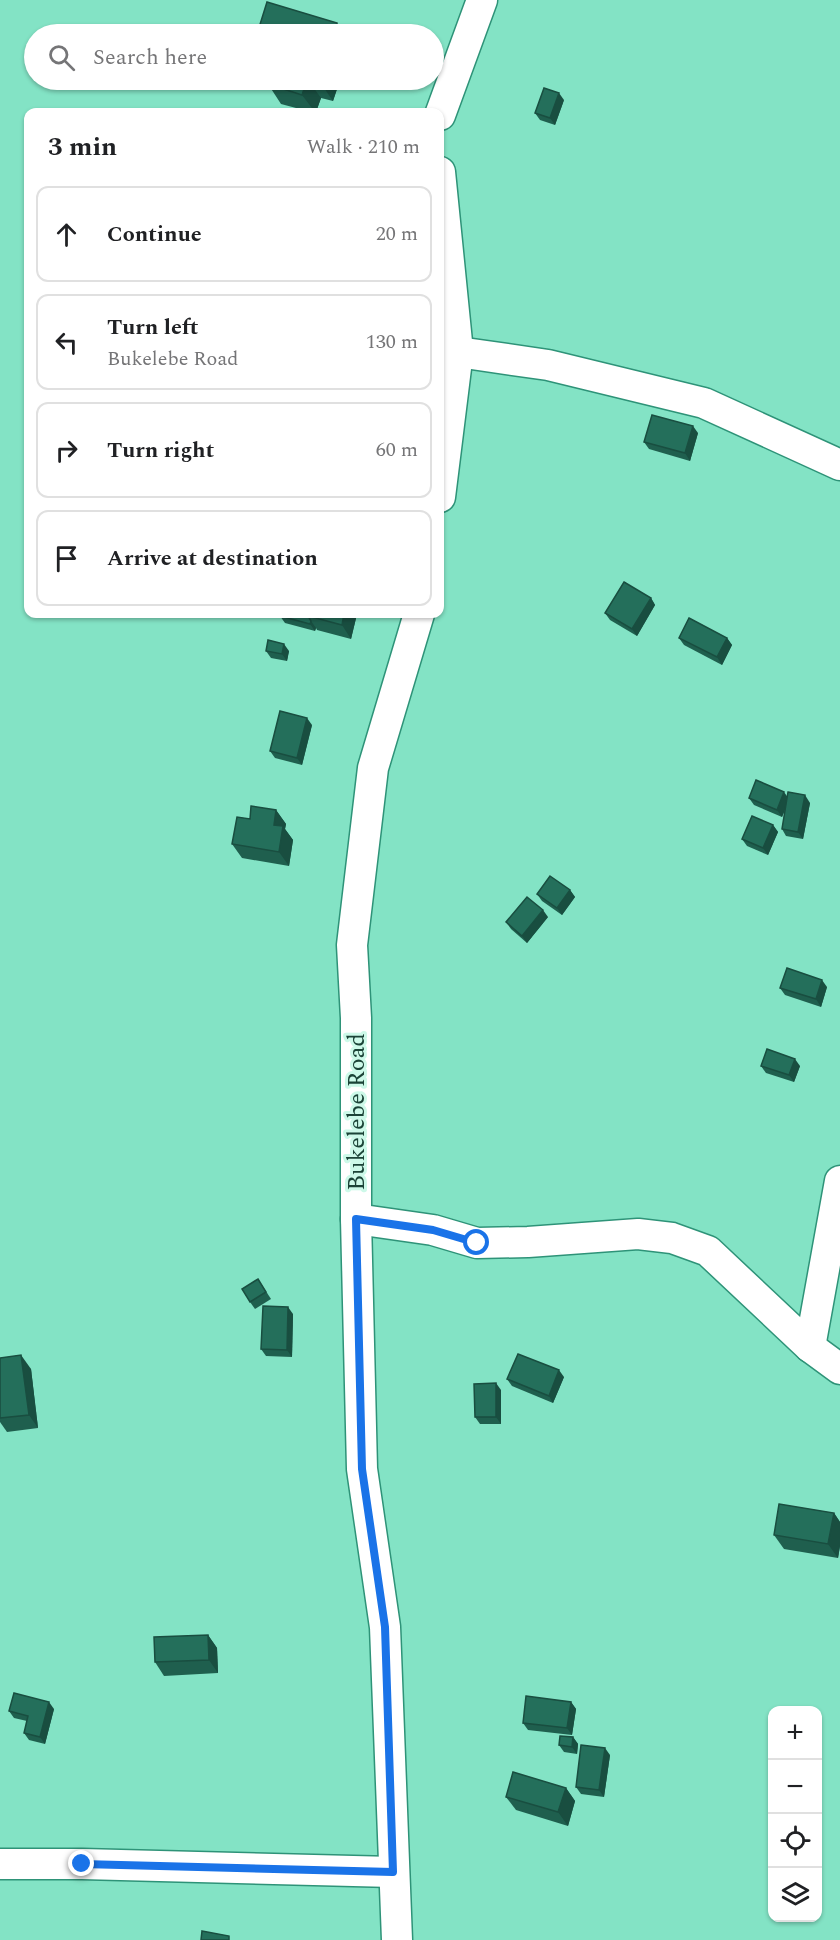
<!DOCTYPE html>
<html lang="en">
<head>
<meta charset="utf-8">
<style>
	:root { --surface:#fff; --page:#f6f6f6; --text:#202124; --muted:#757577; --line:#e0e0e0 }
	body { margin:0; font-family:Spectral,serif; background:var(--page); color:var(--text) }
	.controls { position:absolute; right:18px; bottom:18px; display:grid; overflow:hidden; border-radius:12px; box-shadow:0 2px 4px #0004 }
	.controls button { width:54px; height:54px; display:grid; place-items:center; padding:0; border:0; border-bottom:2px solid var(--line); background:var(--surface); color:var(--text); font:30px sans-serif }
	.stop { position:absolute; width:18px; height:18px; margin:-14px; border:4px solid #1a73e8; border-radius:50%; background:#fff }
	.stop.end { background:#1a73e8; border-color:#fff; box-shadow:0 2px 6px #0008 }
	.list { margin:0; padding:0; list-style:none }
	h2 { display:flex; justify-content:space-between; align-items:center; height:78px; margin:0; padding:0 24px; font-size:26px }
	h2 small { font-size:20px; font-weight:400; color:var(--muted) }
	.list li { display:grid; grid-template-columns:39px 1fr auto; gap:18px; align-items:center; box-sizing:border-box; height:96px; margin:0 12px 12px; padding:0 12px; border:2px solid var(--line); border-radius:12px }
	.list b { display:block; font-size:22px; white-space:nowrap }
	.list p { margin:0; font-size:20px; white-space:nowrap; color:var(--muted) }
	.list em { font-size:20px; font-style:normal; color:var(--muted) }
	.icon { flex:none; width:33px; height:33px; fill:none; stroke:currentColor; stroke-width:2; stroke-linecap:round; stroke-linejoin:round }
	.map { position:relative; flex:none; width:840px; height:1940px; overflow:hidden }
	.search { position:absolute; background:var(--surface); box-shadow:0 2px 4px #0004; left:24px; top:24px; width:420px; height:66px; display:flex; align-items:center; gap:15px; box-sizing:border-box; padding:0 21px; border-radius:33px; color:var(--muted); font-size:22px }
	.panel { position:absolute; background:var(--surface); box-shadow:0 2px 4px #0004; left:24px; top:108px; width:420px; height:510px; border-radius:12px }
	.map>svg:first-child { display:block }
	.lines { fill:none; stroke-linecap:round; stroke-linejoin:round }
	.street-casing { stroke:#2e9378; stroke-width:33 }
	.street { stroke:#fff; stroke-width:30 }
	.wall { fill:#1f5f4e }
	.shaded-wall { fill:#194e40 }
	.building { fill:#246f5b; stroke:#194e40; stroke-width:1.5 }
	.route { stroke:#1a73e8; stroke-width:8 }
	.labels { text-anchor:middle; stroke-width:6; stroke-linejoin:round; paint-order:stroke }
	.street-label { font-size:24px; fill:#1b4337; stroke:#cdf9e9 }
</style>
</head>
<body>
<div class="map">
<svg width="840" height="1940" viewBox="0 0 840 1940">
	<rect width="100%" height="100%" fill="#83e3c5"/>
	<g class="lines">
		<defs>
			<g id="street">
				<path d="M 440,115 L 482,0"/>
				<path d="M 440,172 L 458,352 L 440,497"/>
				<path d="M 458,352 L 548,365 L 704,403 L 840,465"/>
				<path d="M 356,1219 L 433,1230 L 477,1243 L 528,1242 L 638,1234 L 672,1238 L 708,1251 L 810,1347 L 840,1369"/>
				<path d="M 810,1347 L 840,1181"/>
				<path d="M 0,1864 L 82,1864 L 393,1872"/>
				<path d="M 397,1940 L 385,1627 L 362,1469 L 356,1219 L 356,1018 L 352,945 L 373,768 L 419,614"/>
			</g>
		</defs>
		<use href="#street" class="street-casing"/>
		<use href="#street" class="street"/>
	</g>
	<g class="wall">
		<path d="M 269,80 L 340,80 L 333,101 L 321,98 L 316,112 L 311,112 L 281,104 L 268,84 Z"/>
		<path d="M 564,100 L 555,125 L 540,120 L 535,113 Z"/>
		<path d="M 698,433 L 690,461 L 649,449 L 644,442 Z"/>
		<path d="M 651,598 L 655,605 L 637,636 L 610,620 L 605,613 Z"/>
		<path d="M 280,614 L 357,614 L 351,639 L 317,630 L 316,628 L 315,631 L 285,623 L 280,616 Z"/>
		<path d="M 679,638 L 727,638 L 732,645 L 722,665 L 684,645 Z"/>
		<path d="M 266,651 L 289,651 L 287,661 L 271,658 Z"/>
		<path d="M 312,725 L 302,765 L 275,758 L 270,751 Z"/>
		<path d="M 787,797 L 810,803 L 803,839 L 786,836 L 782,829 L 785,810 L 782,817 L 754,805 L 749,798 Z"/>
		<path d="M 276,810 L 286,824 L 285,829 L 293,840 L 289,866 L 242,858 L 232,844 L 250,819 Z"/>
		<path d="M 773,825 L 778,832 L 768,855 L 747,846 L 742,839 Z"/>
		<path d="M 570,890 L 575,897 L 562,915 L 542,901 L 537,894 Z"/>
		<path d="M 548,917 L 527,943 L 511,929 L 506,922 Z"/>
		<path d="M 827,987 L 821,1007 L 785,995 L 780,988 Z"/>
		<path d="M 761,1066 L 800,1066 L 794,1082 L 766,1073 Z"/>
		<path d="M 258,1279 L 271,1299 L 255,1309 L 250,1302 Z"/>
		<path d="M 293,1314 L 292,1357 L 266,1356 L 261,1349 Z"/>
		<path d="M 0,1358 L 31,1369 L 38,1428 L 7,1432 L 0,1422 Z"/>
		<path d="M 564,1377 L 553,1403 L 512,1386 L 507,1379 Z"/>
		<path d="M 501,1390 L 501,1424 L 480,1424 L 475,1417 Z"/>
		<path d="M 834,1513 L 840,1522 L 840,1546 L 838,1558 L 784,1549 L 774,1535 Z"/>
		<path d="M 208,1635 L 217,1648 L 218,1673 L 164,1676 L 155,1662 Z"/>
		<path d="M 571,1702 L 576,1709 L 572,1735 L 528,1730 L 523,1723 Z"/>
		<path d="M 54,1709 L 45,1744 L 29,1740 L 24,1733 L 27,1721 L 14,1718 L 9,1711 Z"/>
		<path d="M 573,1737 L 578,1744 L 577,1754 L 564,1752 L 559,1745 Z"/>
		<path d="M 610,1755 L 604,1797 L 581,1794 L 576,1787 Z"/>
		<path d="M 566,1788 L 575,1801 L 568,1826 L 516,1810 L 506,1797 Z"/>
	</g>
	<g class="shaded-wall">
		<path d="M 337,23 L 345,34 L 334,34 Z"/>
		<path d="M 307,80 L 308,80 L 321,98 L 316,112 L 315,112 L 302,95 Z"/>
		<path d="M 320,80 L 340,80 L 333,101 L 320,82 Z"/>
		<path d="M 559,93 L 564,100 L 555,125 L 550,118 Z"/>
		<path d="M 693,426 L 698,433 L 690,461 L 685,453 Z"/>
		<path d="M 651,598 L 655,605 L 637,636 L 632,629 Z"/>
		<path d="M 344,614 L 357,614 L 351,639 L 342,625 Z"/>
		<path d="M 311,621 L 316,628 L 315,631 L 310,624 Z"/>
		<path d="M 727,638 L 732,645 L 722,665 L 717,657 Z"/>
		<path d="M 284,644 L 289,651 L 287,661 L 282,654 Z"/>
		<path d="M 307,718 L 312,725 L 302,765 L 297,758 Z"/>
		<path d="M 784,792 L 789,799 L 782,817 L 777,810 Z"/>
		<path d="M 805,795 L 810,803 L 803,839 L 798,832 Z"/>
		<path d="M 276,810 L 286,824 L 285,829 L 293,840 L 289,866 L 279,852 L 274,825 Z"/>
		<path d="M 773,825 L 778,832 L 768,855 L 763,848 Z"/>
		<path d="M 570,890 L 575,897 L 562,915 L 557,908 Z"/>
		<path d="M 543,910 L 548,917 L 527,943 L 522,936 Z"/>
		<path d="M 822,980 L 827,987 L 821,1007 L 816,999 Z"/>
		<path d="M 795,1059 L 800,1066 L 794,1082 L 789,1075 Z"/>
		<path d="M 288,1307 L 293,1314 L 292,1357 L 287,1350 Z"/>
		<path d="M 21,1355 L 31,1369 L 38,1428 L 29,1415 Z"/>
		<path d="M 559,1370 L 564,1377 L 553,1403 L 549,1396 Z"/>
		<path d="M 496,1383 L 501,1390 L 501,1424 L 496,1417 Z"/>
		<path d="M 834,1513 L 840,1522 L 840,1546 L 838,1558 L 828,1544 Z"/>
		<path d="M 208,1635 L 217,1648 L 218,1673 L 209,1660 Z"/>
		<path d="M 49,1702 L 54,1709 L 45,1744 L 40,1737 Z"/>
		<path d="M 571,1702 L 576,1709 L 572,1735 L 567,1728 Z"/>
		<path d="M 573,1737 L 578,1744 L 577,1754 L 572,1747 Z"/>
		<path d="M 605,1748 L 610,1755 L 604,1797 L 599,1790 Z"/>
		<path d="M 566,1788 L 575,1801 L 568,1826 L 558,1812 Z"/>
	</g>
	<g class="building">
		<path d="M 267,2 L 337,23 L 334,34 L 257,34 Z"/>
		<path d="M 269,80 L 307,80 L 302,95 L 268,84 Z"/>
		<path d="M 544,88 L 559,93 L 550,118 L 535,113 Z"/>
		<path d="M 652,415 L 693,426 L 685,453 L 644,442 Z"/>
		<path d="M 624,582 L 651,598 L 632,629 L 605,613 Z"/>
		<path d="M 280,614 L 308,614 L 308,616 L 311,621 L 310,624 L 280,616 Z"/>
		<path d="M 308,614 L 344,614 L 342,625 L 308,616 Z"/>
		<path d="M 689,618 L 727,638 L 717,657 L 679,638 Z"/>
		<path d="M 268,640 L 284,644 L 282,654 L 266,651 Z"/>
		<path d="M 280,711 L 307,718 L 297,758 L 270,751 Z"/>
		<path d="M 756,780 L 784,792 L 777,810 L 749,798 Z"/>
		<path d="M 788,792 L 805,795 L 798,832 L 782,829 Z"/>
		<path d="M 251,806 L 276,810 L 274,825 L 283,826 L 279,852 L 232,844 L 237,817 L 250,819 Z"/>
		<path d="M 752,816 L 773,825 L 763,848 L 742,839 Z"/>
		<path d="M 550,876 L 570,890 L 557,908 L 537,894 Z"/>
		<path d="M 527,897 L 543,910 L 522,936 L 506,922 Z"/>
		<path d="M 787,968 L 822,980 L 816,999 L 780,988 Z"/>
		<path d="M 767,1049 L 795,1059 L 789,1075 L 761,1066 Z"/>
		<path d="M 258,1279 L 266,1292 L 250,1302 L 242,1289 Z"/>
		<path d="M 263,1306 L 288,1307 L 287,1350 L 261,1349 Z"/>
		<path d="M 518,1354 L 559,1370 L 549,1396 L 507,1379 Z"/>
		<path d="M 21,1355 L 29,1415 L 0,1418 L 0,1358 Z"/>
		<path d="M 496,1383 L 496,1417 L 475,1417 L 474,1384 Z"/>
		<path d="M 779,1504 L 834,1513 L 828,1544 L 774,1535 Z"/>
		<path d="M 208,1635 L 209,1660 L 155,1662 L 154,1637 Z"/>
		<path d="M 14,1693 L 49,1702 L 40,1737 L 24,1733 L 28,1716 L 9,1711 Z"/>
		<path d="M 526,1696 L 571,1702 L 567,1728 L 523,1723 Z"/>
		<path d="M 560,1736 L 573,1737 L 572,1747 L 559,1745 Z"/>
		<path d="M 581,1745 L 605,1748 L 599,1790 L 576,1787 Z"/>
		<path d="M 513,1772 L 566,1788 L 558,1812 L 506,1797 Z"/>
		<path d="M 202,1931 L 229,1936 L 229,1940 L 201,1940 Z"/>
	</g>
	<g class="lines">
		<path class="route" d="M 82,1864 L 393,1872 L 385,1627 L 362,1469 L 356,1219 L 433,1230 L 477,1243"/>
	</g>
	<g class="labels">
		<g class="street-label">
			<text transform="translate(356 1112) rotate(-90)" y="8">Bukelebe Road</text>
		</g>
	</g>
</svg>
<div class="controls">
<button>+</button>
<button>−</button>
<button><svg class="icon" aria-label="locate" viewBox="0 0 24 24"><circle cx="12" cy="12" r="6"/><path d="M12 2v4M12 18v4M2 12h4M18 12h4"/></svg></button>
<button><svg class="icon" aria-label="layers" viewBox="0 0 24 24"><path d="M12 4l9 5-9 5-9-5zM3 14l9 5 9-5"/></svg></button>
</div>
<div class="stop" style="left:477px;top:1243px"></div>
<div class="stop end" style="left:82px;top:1864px"></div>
<div class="search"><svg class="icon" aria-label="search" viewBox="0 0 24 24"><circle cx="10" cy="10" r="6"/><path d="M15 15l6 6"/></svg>Search here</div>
<section class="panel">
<h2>3 min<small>Walk · 210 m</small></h2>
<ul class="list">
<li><svg class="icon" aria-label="ahead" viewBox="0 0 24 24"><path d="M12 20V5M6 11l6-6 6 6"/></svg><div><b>Continue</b></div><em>20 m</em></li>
<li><svg class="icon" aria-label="left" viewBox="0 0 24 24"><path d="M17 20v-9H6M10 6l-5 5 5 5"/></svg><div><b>Turn left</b><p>Bukelebe Road</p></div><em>130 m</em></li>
<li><svg class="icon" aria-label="right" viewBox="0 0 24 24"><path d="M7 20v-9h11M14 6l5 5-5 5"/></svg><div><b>Turn right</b></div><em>60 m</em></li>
<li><svg class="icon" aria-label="arrive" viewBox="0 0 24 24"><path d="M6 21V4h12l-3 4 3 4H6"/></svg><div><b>Arrive at destination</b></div></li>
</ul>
</section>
</div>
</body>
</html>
